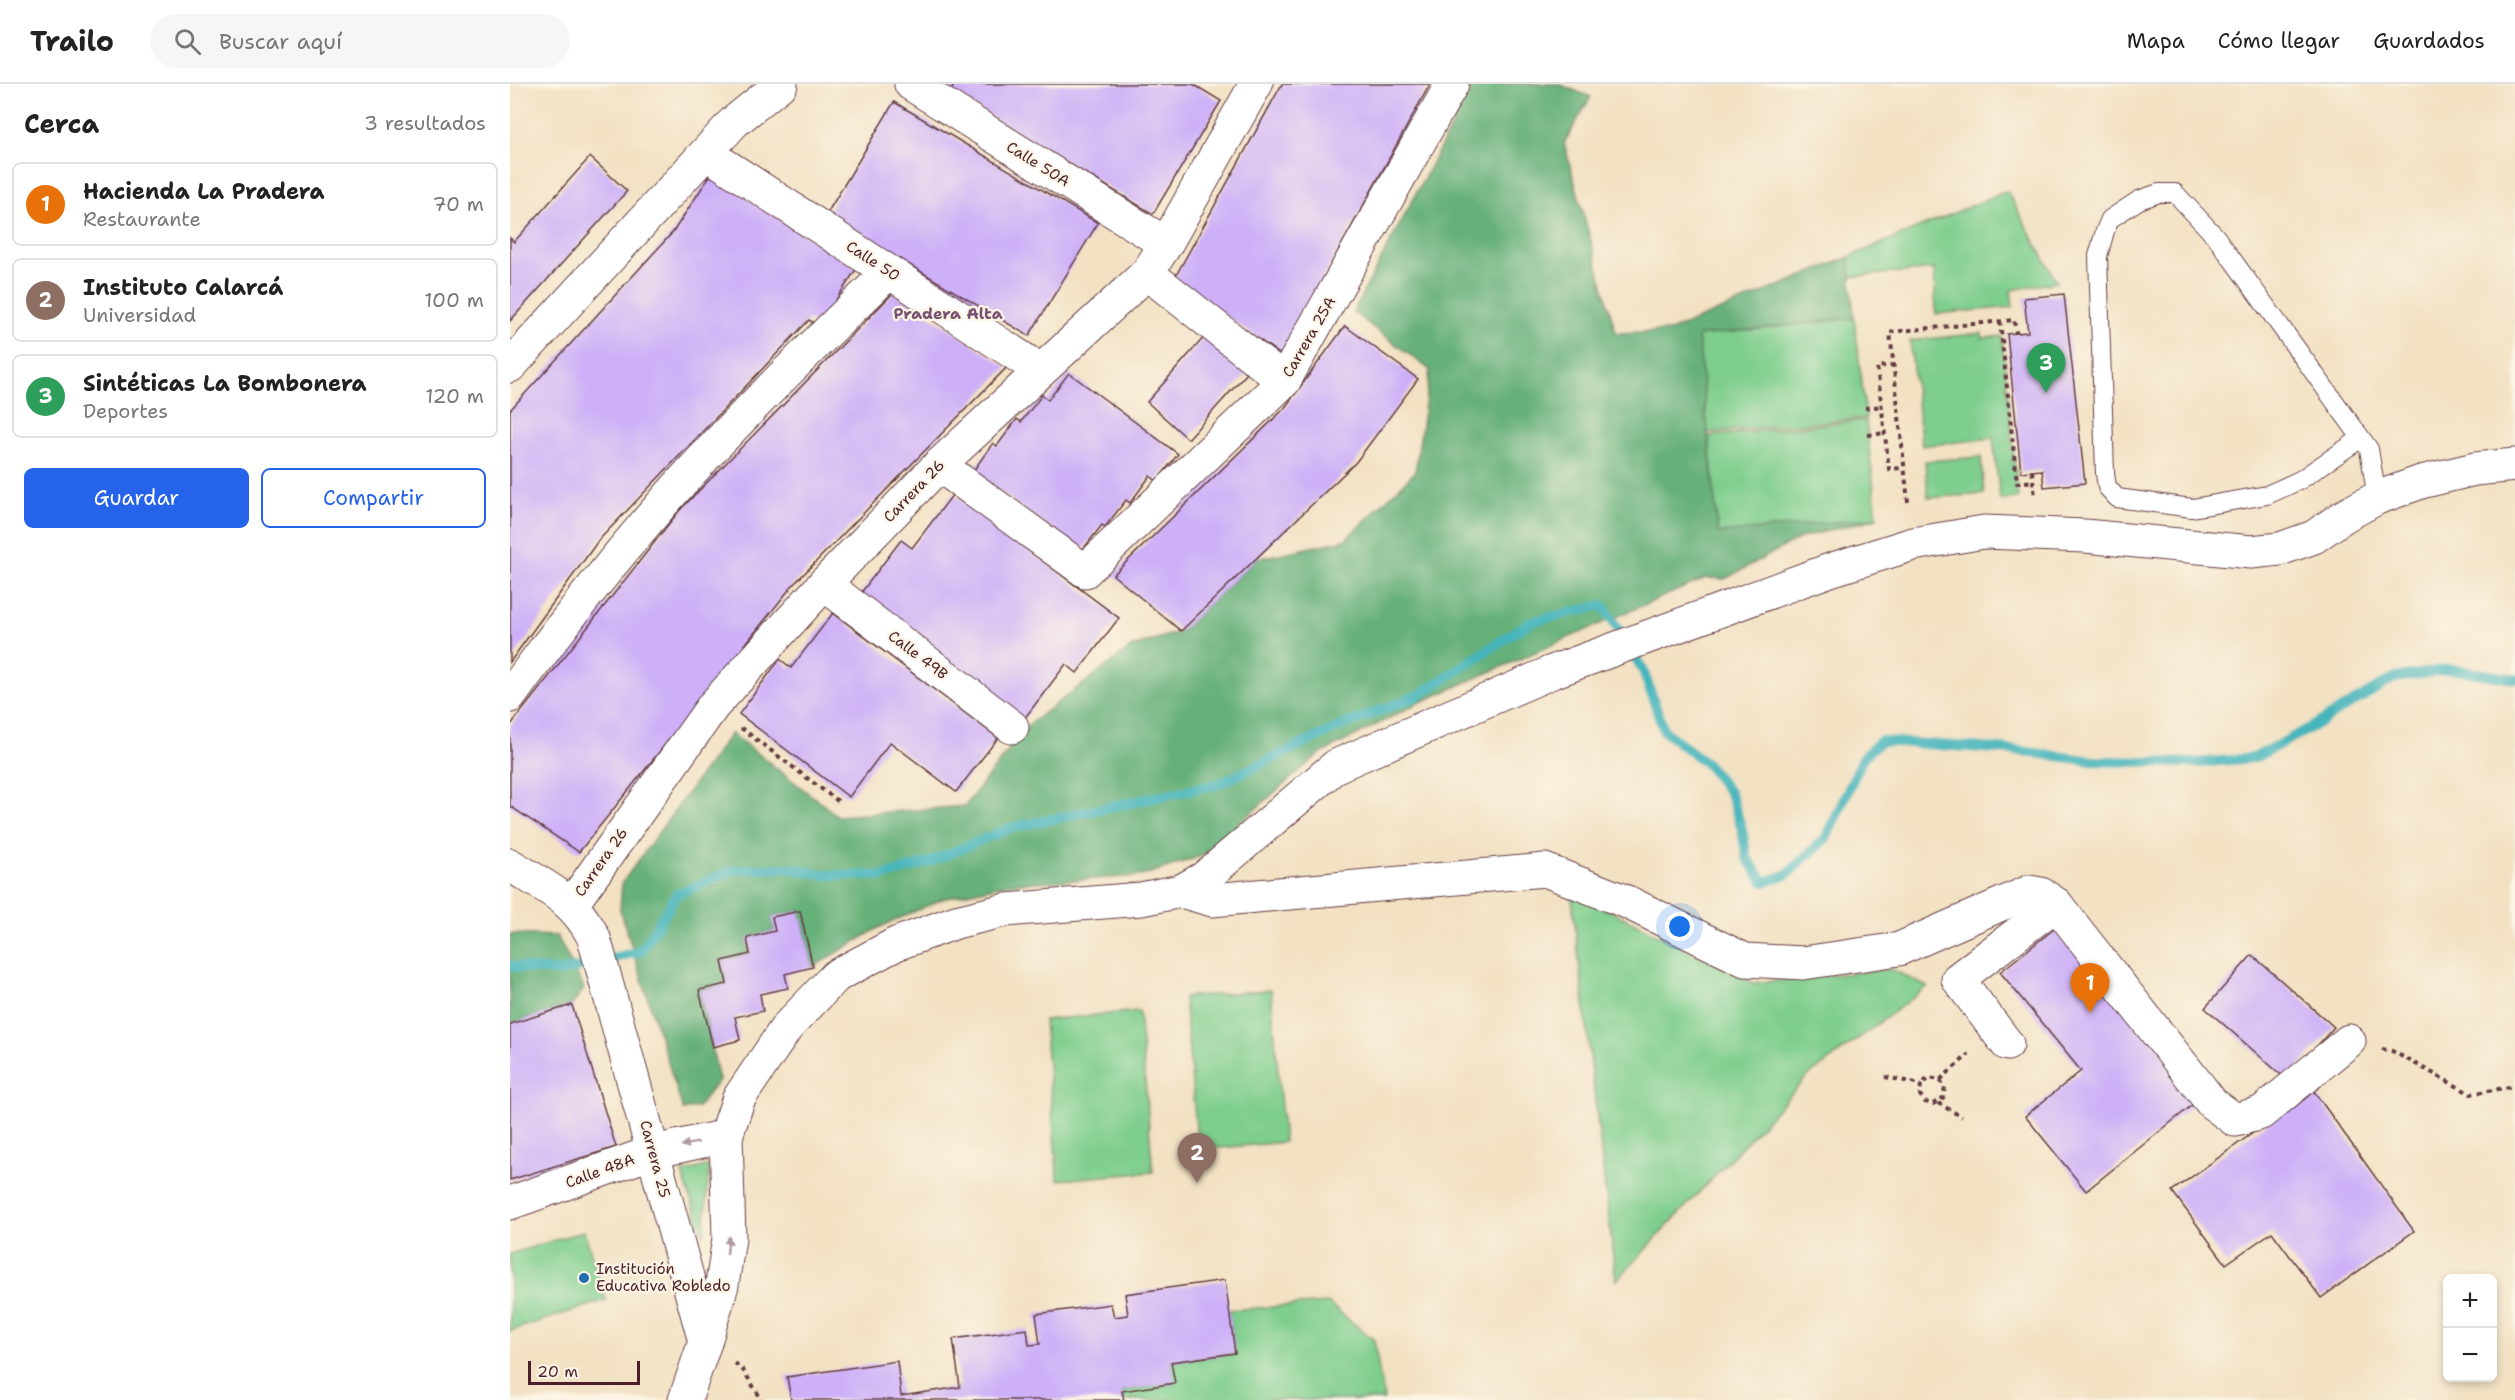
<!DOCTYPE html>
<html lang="es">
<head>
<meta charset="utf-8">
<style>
	:root { --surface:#fff; --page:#f6f6f6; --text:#222; --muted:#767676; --line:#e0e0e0; --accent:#2563eb }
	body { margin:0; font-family:"Shantell Sans",sans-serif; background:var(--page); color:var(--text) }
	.controls { position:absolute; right:18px; bottom:18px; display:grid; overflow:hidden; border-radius:9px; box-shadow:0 3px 9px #0003 }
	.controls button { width:54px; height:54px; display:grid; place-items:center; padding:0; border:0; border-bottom:2px solid var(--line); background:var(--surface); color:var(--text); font:30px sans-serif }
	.scale { position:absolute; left:18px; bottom:15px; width:112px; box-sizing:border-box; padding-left:6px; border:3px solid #4a1f2b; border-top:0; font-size:16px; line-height:21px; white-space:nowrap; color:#4a1f2b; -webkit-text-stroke:4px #fcf5e5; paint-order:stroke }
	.you { position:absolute; left:1170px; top:843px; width:21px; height:21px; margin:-15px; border:4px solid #fff; border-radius:50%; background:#1a73e8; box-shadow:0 0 0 9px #1a73e833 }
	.badge { display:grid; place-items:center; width:39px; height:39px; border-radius:50%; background:var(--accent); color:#fff; font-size:20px; font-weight:700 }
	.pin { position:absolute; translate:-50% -50px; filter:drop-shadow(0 2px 3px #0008) }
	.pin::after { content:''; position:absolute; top:32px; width:21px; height:18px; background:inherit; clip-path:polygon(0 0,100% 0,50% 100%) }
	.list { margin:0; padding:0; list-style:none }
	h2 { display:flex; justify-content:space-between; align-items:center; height:78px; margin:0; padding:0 24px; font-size:26px }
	h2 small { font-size:20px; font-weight:400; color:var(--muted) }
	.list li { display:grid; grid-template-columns:39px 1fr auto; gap:18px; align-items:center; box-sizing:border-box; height:84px; margin:0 12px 12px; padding:0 12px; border:2px solid var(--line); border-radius:9px }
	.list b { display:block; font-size:22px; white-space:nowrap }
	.list p { margin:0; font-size:20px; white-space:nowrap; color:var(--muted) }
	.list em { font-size:20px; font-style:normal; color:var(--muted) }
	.actions { display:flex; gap:12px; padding:18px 24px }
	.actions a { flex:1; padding:14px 0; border:2px solid var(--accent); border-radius:9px; text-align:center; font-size:21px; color:var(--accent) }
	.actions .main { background:var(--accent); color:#fff }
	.icon { flex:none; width:33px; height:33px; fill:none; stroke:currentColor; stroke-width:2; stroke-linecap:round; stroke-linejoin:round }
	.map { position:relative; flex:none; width:2005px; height:1316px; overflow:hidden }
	header { display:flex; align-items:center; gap:36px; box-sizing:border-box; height:84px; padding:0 30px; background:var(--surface); border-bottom:2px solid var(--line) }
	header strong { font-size:28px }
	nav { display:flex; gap:33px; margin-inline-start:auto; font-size:21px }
	.search { width:420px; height:54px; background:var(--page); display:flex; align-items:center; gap:15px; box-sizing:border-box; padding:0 21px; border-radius:33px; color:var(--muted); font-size:22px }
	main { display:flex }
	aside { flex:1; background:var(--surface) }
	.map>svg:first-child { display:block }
	.green { fill:#7ece8e; stroke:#64765c; stroke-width:1.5 }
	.forest { fill:#66b179; stroke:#586852; stroke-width:1.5 }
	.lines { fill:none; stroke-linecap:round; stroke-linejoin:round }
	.stream { stroke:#46b5bc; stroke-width:10 }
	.building { fill:#cdb0f8 }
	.lane-casing { stroke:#633c42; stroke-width:20 }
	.street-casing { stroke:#633c42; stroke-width:35 }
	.secondary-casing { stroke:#633c42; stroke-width:35 }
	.path { stroke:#633c42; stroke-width:4; stroke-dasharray:4.5 4.5; stroke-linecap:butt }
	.lane { stroke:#fff; stroke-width:18 }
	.street { stroke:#fff; stroke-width:33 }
	.secondary { stroke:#fff; stroke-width:33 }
	.oneway { fill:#ae9aa0 }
	.poi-dot { fill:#1f6fb2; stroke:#fcf5e5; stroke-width:2 }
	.labels { text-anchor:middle; stroke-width:4.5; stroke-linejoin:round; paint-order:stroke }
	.street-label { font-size:15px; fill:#4a1f2b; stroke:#fcf5e5 }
	.poi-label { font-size:15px; fill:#4a1f2b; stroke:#fcf5e5; text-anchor:start }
	.neighbourhood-label { font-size:16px; font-weight:bold; fill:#785273; stroke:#fcf5e5 }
</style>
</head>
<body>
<header>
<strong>Trailo</strong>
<div class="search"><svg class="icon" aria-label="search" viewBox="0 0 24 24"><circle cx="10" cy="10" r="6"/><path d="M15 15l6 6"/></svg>Buscar aquí</div>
<nav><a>Mapa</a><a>Cómo llegar</a><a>Guardados</a></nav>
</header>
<main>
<aside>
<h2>Cerca<small>3 resultados</small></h2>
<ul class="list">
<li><span class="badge" style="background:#e8710a">1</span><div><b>Hacienda La Pradera</b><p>Restaurante</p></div><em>70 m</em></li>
<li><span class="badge" style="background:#8d6e63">2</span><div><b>Instituto Calarcá</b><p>Universidad</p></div><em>100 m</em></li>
<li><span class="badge" style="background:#2e9e5b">3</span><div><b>Sintéticas La Bombonera</b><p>Deportes</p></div><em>120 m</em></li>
</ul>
<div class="actions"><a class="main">Guardar</a><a>Compartir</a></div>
</aside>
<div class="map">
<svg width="2005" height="1316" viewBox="0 0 2005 1316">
	<rect width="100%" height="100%" fill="#fcf5e5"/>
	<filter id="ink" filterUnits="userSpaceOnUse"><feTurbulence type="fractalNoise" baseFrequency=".0167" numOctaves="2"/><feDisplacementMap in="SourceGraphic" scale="12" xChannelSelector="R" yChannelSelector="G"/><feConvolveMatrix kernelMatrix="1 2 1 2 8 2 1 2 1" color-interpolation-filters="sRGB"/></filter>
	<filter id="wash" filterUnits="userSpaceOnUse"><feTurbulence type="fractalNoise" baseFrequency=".008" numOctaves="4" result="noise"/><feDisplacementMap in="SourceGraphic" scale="24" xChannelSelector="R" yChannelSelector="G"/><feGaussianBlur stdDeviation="1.35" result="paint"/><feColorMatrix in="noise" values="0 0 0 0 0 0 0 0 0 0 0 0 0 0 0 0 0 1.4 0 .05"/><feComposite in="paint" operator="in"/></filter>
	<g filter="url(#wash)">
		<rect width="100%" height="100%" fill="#f2e1c3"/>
		<g class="green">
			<path d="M 1497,107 L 1547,198 L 1501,206 L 1503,223 L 1426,230 L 1424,185 L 1341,193 L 1339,173 Z"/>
			<path d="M 1344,234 L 1356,334 L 1198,349 L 1188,252 Z"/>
			<path d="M 1472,249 L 1472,254 L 1492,252 L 1508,414 L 1490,416 L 1483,354 L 1412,362 L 1400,257 Z"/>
			<path d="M 1356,336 L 1367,434 L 1208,450 L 1199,352 Z"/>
			<path d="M 1471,373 L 1474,410 L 1418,414 L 1415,377 Z"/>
			<path d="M 1061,807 L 1243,899 L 1381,885 L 1417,903 L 1297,993 L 1106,1197 Z"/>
			<path d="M 761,906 L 774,1058 L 688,1066 L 674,913 Z"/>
			<path d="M 629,927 L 643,1088 L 548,1096 L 534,936 Z"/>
			<path d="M 199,1081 L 194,1153 L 172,1089 Z"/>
			<path d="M 74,1147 L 96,1216 L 0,1247 L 0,1170 Z"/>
			<path d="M 818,1219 L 864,1256 L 874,1316 L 614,1316 L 612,1307 L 664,1299 L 661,1278 L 725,1269 L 719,1226 Z"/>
		</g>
		<g class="forest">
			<path d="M 964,0 L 1048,0 L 1081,13 L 1054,59 L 1106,249 L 1160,247 L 1339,173 L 1344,234 L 1188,252 L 1208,449 L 1367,434 L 1290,454 L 1215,495 L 1196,494 L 906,620 L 808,671 L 691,772 L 631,792 L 497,800 L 432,815 L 368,844 L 303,883 L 290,827 L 262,833 L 265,847 L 237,854 L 240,870 L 212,877 L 217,900 L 189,906 L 209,996 L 188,1023 L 173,1026 L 110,826 L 112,799 L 221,649 L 328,732 L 455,722 L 518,641 L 622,563 L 671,547 L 746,475 L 835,456 L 905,388 L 920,286 L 843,228 Z"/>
			<path d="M 0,850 L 47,852 L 74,904 L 62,921 L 0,940 Z"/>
		</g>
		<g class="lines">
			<path class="stream" d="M 0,882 L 50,888 L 131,867 L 167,810 L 224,786 L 278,784 L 314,791 L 373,792 L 417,779 L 500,744 L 709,700 L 824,645 L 911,610 L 1020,538 L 1093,521 L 1133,586 L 1154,647 L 1197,680 L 1220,709 L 1232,745 L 1237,774 L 1254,798 L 1276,791 L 1316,754 L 1354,672 L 1371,657 L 1502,666 L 1583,677 L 1687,679 L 1744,674 L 1802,643 L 1884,594 L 1940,585 L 2005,595"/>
		</g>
		<g id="blocks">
			<g class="building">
				<path d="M 445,0 L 683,0 L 711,17 L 643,130 L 440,8 Z"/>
				<path d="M 772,0 L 920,0 L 771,271 L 664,195 Z"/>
				<path d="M 384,18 L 588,139 L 519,252 L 316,131 Z"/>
				<path d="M 80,73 L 117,107 L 0,237 L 0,154 L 4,158 Z"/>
				<path d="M 201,90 L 347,184 L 309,242 L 299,236 L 88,457 L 0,578 L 0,326 L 163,148 Z"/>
				<path d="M 384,208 L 497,283 L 282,502 L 69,768 L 0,722 L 0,642 L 169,427 Z"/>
				<path d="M 1554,210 L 1575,399 L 1534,403 L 1532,386 L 1511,388 L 1497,250 L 1518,248 L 1514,214 Z"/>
				<path d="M 835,242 L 908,295 L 846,378 L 671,547 L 603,491 L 774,325 Z"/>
				<path d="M 696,251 L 738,288 L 678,355 L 637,318 Z"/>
				<path d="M 559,289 L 668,370 L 647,397 L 640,392 L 620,419 L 616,416 L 595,443 L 592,441 L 571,468 L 463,387 L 483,359 L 487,362 L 507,335 L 511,338 L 532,311 L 538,316 Z"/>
				<path d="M 443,410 L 609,534 L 567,589 L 556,580 L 514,635 L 350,510 L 391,456 L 402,464 Z"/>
				<path d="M 323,529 L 488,654 L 446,708 L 380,658 L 339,713 L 229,630 L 270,575 L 281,584 Z"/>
				<path d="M 290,827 L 303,883 L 275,890 L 278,904 L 250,910 L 253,927 L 225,933 L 230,956 L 203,963 L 189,906 L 217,900 L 212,877 L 240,870 L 237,854 L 265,847 L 262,833 Z"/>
				<path d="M 1549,841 L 1691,1014 L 1576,1107 L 1515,1032 L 1571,987 L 1490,888 Z"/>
				<path d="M 1742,871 L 1824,943 L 1777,996 L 1695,924 Z"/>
				<path d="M 62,921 L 106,1063 L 0,1096 L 0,940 Z"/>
				<path d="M 1803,1006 L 1904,1147 L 1811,1214 L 1762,1148 L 1716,1180 L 1662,1107 Z"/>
				<path d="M 715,1196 L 725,1269 L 661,1278 L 665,1299 L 612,1307 L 614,1316 L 281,1316 L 277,1293 L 387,1277 L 391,1312 L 450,1303 L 443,1255 L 517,1245 L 519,1261 L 530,1260 L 526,1230 L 601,1220 L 604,1233 L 618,1231 L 615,1210 Z"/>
			</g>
		</g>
	</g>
	<g filter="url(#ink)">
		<use href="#blocks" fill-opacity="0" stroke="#633c42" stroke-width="1.5"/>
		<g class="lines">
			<defs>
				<path id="lane" d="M 1850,355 L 1790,396 L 1757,411 L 1682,424 L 1607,414 L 1597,403 L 1595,389 L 1588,172 L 1595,147 L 1600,135 L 1629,116 L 1649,109 L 1665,109 L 1706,153 L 1859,365 L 1867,414"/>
				<g id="street">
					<path d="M 401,0 L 656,160"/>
					<path d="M 196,69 L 530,286"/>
					<path d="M 637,189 L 774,297"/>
					<path d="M 0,282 L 224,38 L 271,0"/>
					<path d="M 429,381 L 575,487 L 774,297 L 942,0"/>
					<path d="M 314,500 L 502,643"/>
					<path d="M 0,612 C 48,546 99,481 153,419 C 224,338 302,263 379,188"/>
					<path d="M 0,781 C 37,804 64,814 84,854 L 195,1258"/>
					<path d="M 671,807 L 702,816 L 1035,786 L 1117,818 L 1235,876 L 1293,879 L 1389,865 L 1519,808 L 1531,810 L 1546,820 L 1702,1019 L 1725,1036 L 1751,1029 L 1839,957"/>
					<path d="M 62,820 L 203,622 L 314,500 L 429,381 L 637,189 L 656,160 L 746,0"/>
					<path d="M 1497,960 L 1448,895 L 1546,820"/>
					<path d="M 0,1119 L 143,1068 L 216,1052"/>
					<path d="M 195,1258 L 212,1201 L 219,1154 L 216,1052 L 229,1014 L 277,943 L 326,892 L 386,860 L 446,838 L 496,826 L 631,815 L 671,807 L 694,794 L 826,682 L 1042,588 L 1320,486 L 1403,460 L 1474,448 L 1575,452 L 1741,468 L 1770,465 L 1804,453 L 1834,432 L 1867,414 L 1911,398 L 1965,385 L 2005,381"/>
				</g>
				<path id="secondary" d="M 175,1316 L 195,1258"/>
			</defs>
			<use href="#lane" class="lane-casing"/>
			<use href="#street" class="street-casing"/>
			<use href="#secondary" class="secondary-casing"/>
			<g class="path">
				<path d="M 1490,237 L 1507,399 L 1523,397"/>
				<path d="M 1384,281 L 1367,283 L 1379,385 L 1394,384"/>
				<path d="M 1355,324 L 1372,322"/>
				<path d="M 1358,351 L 1375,349"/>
				<path d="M 1522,387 L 1525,413"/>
				<path d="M 1398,418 L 1380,248 L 1504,236 L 1506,249"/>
				<path d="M 231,644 L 329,718"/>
				<path d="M 1872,965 L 1882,967 L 1961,1010 L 2005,1002"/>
				<path d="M 1375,993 L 1411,1000"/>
				<path d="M 1430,996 L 1435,1003 L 1433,1014 L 1423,1020 L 1415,1018 L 1410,1011 L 1411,1000 L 1419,994 L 1430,996 L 1459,970"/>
				<path d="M 1428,1019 L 1452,1033"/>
				<path d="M 225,1279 L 233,1286 L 252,1316"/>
			</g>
			<use href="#lane" class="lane"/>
			<use href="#street" class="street"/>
			<use href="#secondary" class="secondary"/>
		</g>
		<defs><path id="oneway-solid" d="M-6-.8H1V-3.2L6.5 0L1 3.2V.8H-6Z" transform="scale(1.5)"/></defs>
		<g class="oneway">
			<use href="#oneway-solid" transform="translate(180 1060) rotate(168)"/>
			<use href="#oneway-solid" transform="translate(218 1161) rotate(-83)"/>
		</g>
	</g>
	<circle class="poi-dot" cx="74" cy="1194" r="6"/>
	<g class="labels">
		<g class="street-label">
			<text transform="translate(528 80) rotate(32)" y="5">Calle 50A</text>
			<text transform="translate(363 177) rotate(33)" y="5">Calle 50</text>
			<text transform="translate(799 253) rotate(-60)" y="5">Carrera 25A</text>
			<text transform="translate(404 407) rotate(-46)" y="5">Carrera 26</text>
			<text transform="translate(408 571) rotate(37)" y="5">Calle 49B</text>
			<text transform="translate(91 778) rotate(-55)" y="5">Carrera 26</text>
			<text transform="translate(145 1075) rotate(75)" y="5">Carrera 25</text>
			<text transform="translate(90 1087) rotate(-20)" y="5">Calle 48A</text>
		</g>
		<g class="poi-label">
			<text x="86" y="1190">Institución<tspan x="86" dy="17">Educativa Robledo</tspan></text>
		</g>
		<g class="neighbourhood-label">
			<text x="438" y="235">Pradera Alta</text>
		</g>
	</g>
</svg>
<div class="controls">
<button>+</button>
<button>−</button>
</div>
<div class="scale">20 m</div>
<div class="you"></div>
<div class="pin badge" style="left:1580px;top:929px;background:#e8710a">1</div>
<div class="pin badge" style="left:687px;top:1099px;background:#8d6e63">2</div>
<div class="pin badge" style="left:1536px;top:309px;background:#2e9e5b">3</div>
</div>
</main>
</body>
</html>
